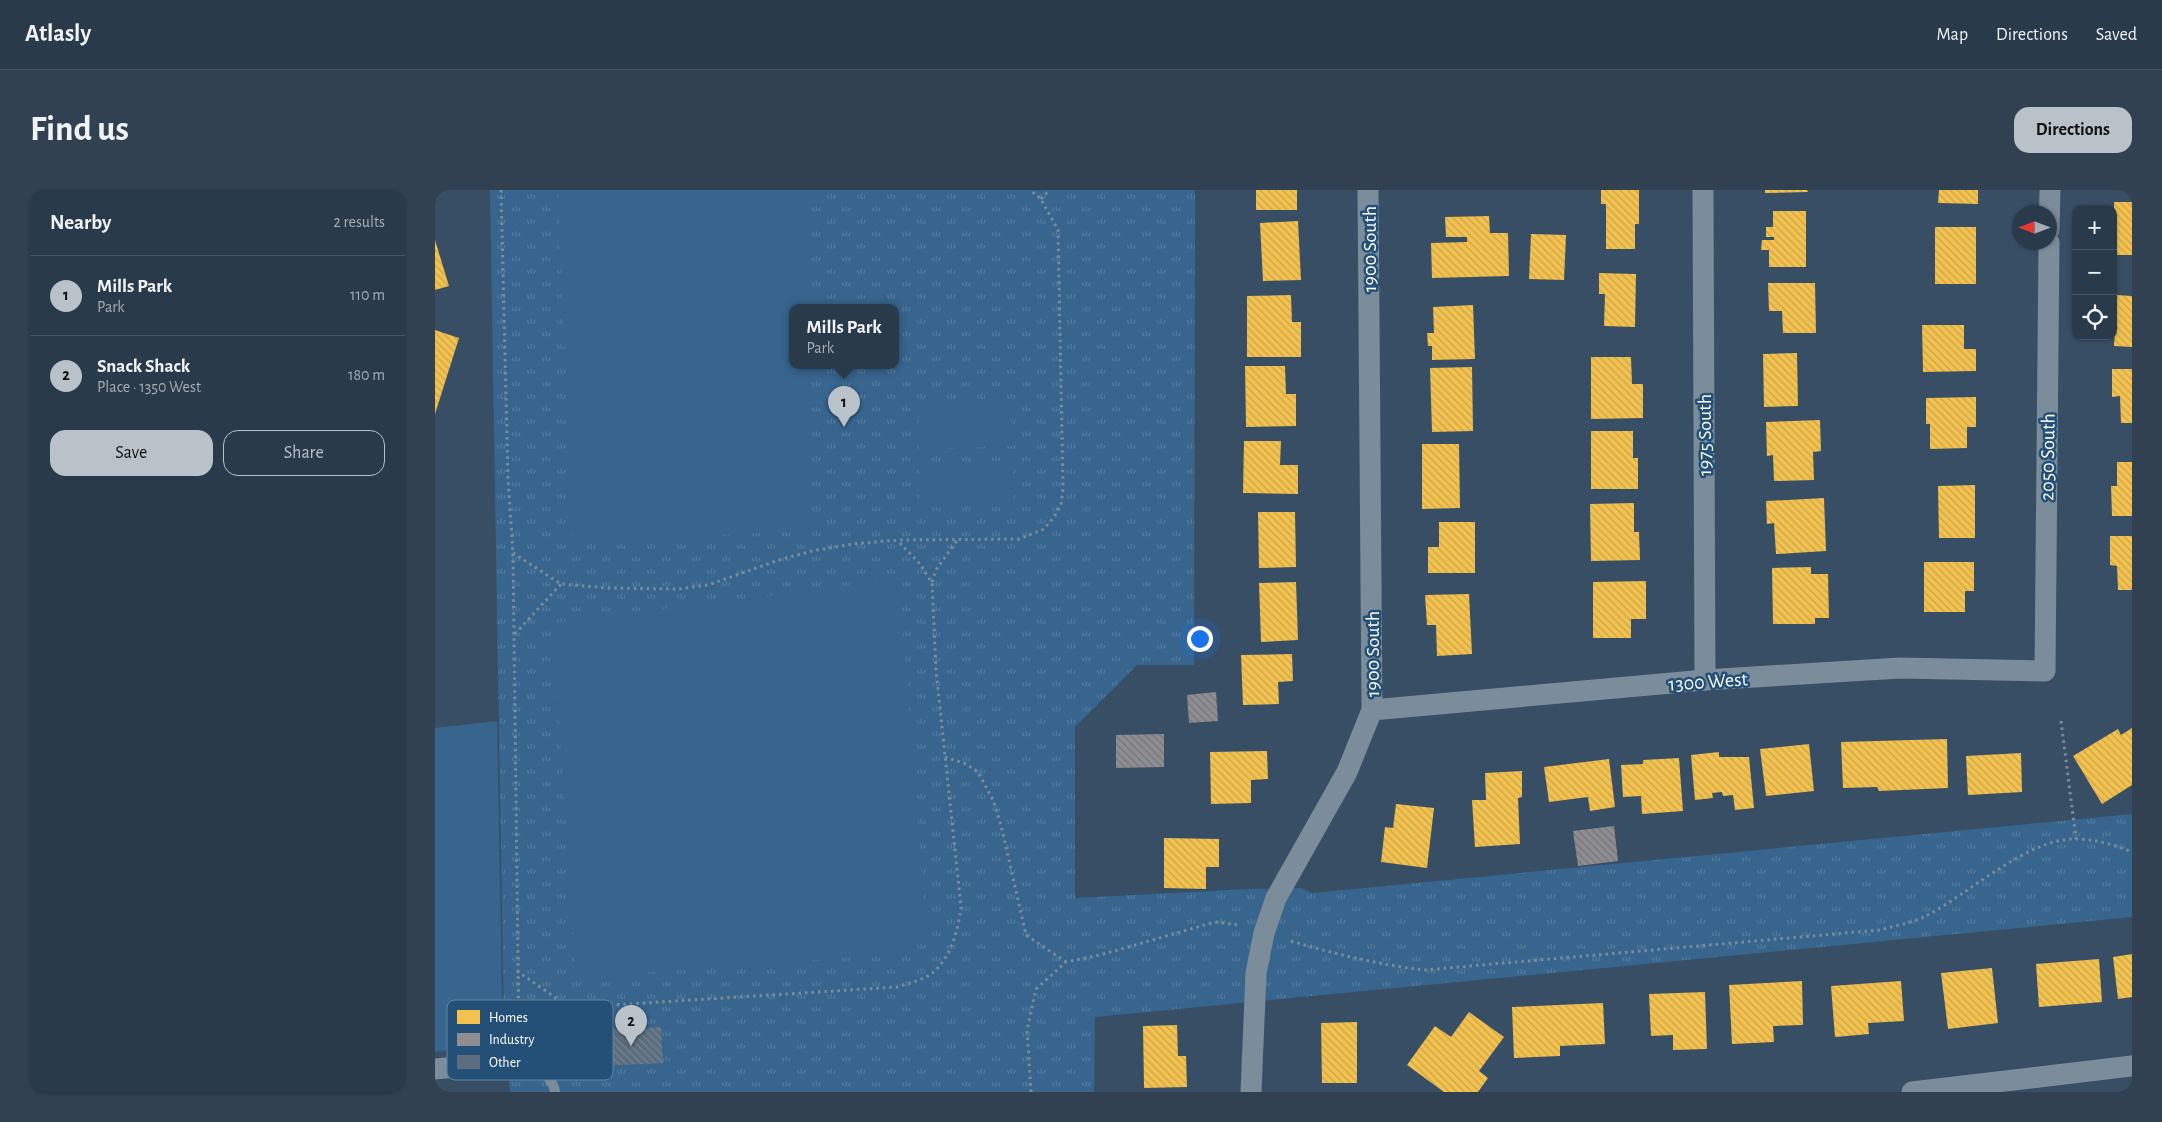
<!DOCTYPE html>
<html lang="en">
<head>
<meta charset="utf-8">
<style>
	:root { --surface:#293a4b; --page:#314152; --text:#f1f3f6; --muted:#a5adb5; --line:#455463; --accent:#b9c1c9 }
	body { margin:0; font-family:"Alegreya Sans",sans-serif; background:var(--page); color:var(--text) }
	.controls { position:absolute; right:15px; top:15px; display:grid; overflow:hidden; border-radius:10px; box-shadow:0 1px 4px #0004 }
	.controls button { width:45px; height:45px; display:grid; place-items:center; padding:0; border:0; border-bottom:1px solid var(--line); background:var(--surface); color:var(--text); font:25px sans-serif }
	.compass { position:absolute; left:1577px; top:15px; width:45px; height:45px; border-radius:50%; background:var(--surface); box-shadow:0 1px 4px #0004; rotate:270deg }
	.you { position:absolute; left:764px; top:448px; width:18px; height:18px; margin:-12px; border:4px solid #fff; border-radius:50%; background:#1a73e8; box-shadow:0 0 0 8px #1a73e833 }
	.badge { display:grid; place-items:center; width:32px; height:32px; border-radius:50%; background:var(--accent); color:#111; font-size:16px; font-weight:700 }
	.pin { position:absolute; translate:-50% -41px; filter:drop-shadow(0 1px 2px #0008) }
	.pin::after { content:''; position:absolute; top:26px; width:18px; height:15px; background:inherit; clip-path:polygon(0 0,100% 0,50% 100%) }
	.popup { position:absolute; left:354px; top:114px; width:110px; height:65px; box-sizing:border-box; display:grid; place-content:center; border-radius:10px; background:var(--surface); filter:drop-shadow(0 1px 4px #0005); font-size:16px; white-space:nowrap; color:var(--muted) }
	.popup b { font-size:19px; color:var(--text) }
	.popup::after { content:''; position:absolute; left:50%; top:100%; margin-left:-10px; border:10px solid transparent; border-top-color:var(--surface) }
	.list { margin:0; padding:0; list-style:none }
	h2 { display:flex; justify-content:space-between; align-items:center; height:65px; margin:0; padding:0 20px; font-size:21px }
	h2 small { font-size:16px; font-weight:400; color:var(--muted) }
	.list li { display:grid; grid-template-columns:32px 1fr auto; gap:15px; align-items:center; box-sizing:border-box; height:80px; padding:0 20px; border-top:1px solid var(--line) }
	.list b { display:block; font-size:19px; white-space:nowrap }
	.list p { margin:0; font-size:16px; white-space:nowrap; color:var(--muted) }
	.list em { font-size:16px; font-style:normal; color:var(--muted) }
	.actions { display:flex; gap:10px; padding:15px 20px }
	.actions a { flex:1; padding:11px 0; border:1px solid var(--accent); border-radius:15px; text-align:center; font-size:18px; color:var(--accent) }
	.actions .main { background:var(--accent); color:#111 }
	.icon { flex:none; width:28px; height:28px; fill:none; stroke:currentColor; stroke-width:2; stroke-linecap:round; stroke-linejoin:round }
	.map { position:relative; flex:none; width:1697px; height:902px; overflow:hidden; border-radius:15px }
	header { display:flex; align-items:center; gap:30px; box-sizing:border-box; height:70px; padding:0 25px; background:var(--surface); border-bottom:1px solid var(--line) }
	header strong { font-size:24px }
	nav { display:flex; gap:28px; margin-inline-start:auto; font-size:18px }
	.intro { display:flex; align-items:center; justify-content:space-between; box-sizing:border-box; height:120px; padding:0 30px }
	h1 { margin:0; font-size:35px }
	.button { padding:12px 22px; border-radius:15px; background:var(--accent); color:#111; font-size:18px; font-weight:700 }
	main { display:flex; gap:30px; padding:0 30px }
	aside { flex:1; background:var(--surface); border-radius:15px; box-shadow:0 1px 4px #0004 }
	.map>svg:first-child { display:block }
	.park { fill:url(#park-tufts); fill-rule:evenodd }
	.pitch { fill:#37658e }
	.homes { fill:url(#homes-back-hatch) }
	.industry { fill:url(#industry-back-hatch) }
	.building { fill:url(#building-back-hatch) }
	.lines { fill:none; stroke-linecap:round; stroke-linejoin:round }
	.path { stroke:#7b8c9b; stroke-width:3; stroke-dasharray:2.5 4; stroke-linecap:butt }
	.lane { stroke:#7b8c9b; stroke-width:10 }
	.street { stroke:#7b8c9b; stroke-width:21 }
	.labels { text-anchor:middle; stroke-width:5; stroke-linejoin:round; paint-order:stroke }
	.street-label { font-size:20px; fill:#fff; stroke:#244f77 }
	.key { fill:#244f77; stroke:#6684a0; stroke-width:1 }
	.key-label { font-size:14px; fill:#fff }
</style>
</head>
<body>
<header>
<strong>Atlasly</strong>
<nav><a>Map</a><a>Directions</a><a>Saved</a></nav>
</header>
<div class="intro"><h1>Find us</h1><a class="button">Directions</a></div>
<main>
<aside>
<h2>Nearby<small>2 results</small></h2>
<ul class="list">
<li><span class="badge">1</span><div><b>Mills Park</b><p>Park</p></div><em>110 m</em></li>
<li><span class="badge">2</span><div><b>Snack Shack</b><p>Place · 1350 West</p></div><em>180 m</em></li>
</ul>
<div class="actions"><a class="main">Save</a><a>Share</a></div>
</aside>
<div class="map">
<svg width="1697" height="902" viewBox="0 0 1697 902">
	<defs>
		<pattern id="park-tufts" width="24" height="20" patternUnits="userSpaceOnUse" patternTransform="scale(1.25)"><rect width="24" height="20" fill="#37658e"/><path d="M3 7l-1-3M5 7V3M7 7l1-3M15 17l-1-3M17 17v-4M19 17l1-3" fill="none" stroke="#557c9f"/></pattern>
		<pattern id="homes-back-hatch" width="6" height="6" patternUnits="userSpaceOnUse" patternTransform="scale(1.25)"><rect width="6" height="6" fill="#f2c14e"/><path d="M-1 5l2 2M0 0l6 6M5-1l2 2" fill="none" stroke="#c8a44e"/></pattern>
		<pattern id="industry-back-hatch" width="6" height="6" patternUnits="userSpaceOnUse" patternTransform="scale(1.25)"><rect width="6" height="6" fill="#8d8d92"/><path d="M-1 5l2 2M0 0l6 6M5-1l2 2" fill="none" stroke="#76767a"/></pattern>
		<pattern id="building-back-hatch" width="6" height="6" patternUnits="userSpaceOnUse" patternTransform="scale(1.25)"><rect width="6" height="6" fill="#5b6d7e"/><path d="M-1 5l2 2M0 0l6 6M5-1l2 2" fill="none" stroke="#748391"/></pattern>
	</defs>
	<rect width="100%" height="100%" fill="#374e64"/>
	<path class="park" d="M 55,0 L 760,0 L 759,475 L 702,475 L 640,537 L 640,708 L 815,699 L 867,698 L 877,703 L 1697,624 L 1697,727 L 660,827 L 659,902 L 75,902 L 69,841 ZM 358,118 L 460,118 L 460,176 L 358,176 Z"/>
	<g class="pitch">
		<path d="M 123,0 L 371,0 L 372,118 L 358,118 L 358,176 L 373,176 L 374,341 L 138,352 Z"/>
		<path d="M 576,213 L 577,256 L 484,259 L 483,216 Z"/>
		<path d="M 577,271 L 578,314 L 486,317 L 484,274 Z"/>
		<path d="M 464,389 L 491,739 L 473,763 L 141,788 L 118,433 Z"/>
		<path d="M 62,531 L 68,855 L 0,862 L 0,538 Z"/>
	</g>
	<g class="homes">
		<rect x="821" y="0" width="41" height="20"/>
		<path d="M 1166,0 L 1204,0 L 1204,34 L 1200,34 L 1200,59 L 1171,59 L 1171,14 L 1166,14 Z"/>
		<path d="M 1330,0 L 1372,0 L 1373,2 L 1330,3 Z"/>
		<path d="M 1504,0 L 1543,0 L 1543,14 L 1503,13 Z"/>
		<rect x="1679" y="12" width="18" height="53"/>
		<path d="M 1338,21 L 1371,21 L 1371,77 L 1334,77 L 1334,60 L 1326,60 L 1327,50 L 1339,50 L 1339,47 L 1331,47 L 1331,37 L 1338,37 Z"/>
		<path d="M 1054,26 L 1055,43 L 1073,43 L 1074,86 L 997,88 L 996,53 L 1032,52 L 1032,47 L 1011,47 L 1010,27 Z"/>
		<path d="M 863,31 L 866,90 L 828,91 L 825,33 Z"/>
		<rect x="1500" y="37" width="41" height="57"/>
		<path d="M 1096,44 L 1131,45 L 1129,90 L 1094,89 Z"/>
		<path d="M 0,50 L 14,96 L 0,100 Z"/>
		<path d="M 1164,83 L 1201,84 L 1200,137 L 1169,136 L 1170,104 L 1164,104 Z"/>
		<path d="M 1333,93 L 1380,93 L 1381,143 L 1348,143 L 1347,121 L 1334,121 Z"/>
		<path d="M 856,105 L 857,132 L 866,132 L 866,167 L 812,167 L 812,106 Z"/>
		<path d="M 1682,105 L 1697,106 L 1697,157 L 1679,156 Z"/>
		<path d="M 1038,115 L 1040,169 L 997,170 L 997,156 L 993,156 L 992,143 L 999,143 L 998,117 Z"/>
		<path d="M 1487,135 L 1529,135 L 1529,159 L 1541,159 L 1541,181 L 1488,182 Z"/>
		<path d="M 0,140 L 24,148 L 0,224 Z"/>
		<path d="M 1362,163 L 1363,216 L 1329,217 L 1328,164 Z"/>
		<path d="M 1156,167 L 1196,167 L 1197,194 L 1208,194 L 1208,228 L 1156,229 Z"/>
		<path d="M 810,176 L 850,176 L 851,204 L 861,204 L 861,236 L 811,237 Z"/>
		<path d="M 1037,177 L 1038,241 L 997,242 L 995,178 Z"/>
		<path d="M 1677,179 L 1697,179 L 1697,233 L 1686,233 L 1685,206 L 1677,207 Z"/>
		<path d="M 1541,207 L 1541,237 L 1532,237 L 1532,258 L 1495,259 L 1495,234 L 1491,234 L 1491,208 Z"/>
		<path d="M 1385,230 L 1386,261 L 1378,262 L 1379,290 L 1339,291 L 1338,265 L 1332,266 L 1331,232 Z"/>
		<path d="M 1156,241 L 1198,241 L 1198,268 L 1203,268 L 1203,299 L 1156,299 Z"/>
		<path d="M 809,251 L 846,251 L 845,275 L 863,275 L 863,304 L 808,303 Z"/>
		<path d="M 987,254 L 1024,254 L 1025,318 L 987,319 Z"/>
		<path d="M 1682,272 L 1697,272 L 1697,326 L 1677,326 L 1676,296 L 1682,296 Z"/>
		<path d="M 1540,295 L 1540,348 L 1504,348 L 1503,296 Z"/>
		<path d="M 1389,308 L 1391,361 L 1341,364 L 1339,333 L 1332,334 L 1331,311 Z"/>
		<path d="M 1199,313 L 1199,342 L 1204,342 L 1205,370 L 1156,371 L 1155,314 Z"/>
		<path d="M 823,322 L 860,322 L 861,377 L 824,378 Z"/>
		<path d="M 1004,332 L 1040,332 L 1040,383 L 993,383 L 993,357 L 1004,357 Z"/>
		<path d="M 1675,346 L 1697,346 L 1697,400 L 1683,400 L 1682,376 L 1675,375 Z"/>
		<path d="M 1489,372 L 1539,372 L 1539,401 L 1530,401 L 1530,422 L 1489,422 Z"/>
		<path d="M 1376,377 L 1376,384 L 1393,384 L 1394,428 L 1380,428 L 1380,434 L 1338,434 L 1337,378 Z"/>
		<path d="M 1211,391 L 1211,429 L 1196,429 L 1196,448 L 1158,448 L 1158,392 Z"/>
		<path d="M 861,392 L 863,450 L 826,452 L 824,393 Z"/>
		<path d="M 1034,404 L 1037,464 L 1002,466 L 1001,435 L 992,435 L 990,405 Z"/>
		<path d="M 857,464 L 858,491 L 843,492 L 844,514 L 808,515 L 806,465 Z"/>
		<path d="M 1697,538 L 1697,595 L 1667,614 L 1638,566 L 1683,539 L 1686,545 Z"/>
		<path d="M 1512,549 L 1513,598 L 1444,601 L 1442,597 L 1408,598 L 1406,552 Z"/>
		<path d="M 1374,554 L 1379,601 L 1331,606 L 1325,559 Z"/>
		<path d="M 832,561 L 833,589 L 816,590 L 816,613 L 776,614 L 775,562 Z"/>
		<path d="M 1284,562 L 1284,567 L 1314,567 L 1319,618 L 1300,620 L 1298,605 L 1288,606 L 1287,602 L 1277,603 L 1278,608 L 1260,610 L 1256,565 Z"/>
		<path d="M 1586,563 L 1587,602 L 1533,605 L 1531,566 Z"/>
		<path d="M 1244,568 L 1248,621 L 1207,624 L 1206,606 L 1188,607 L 1186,575 L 1208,574 L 1208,570 Z"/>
		<path d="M 1174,569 L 1180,617 L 1155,621 L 1153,607 L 1114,612 L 1109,577 Z"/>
		<path d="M 1087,581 L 1087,607 L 1083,608 L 1085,654 L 1040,657 L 1037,610 L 1051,610 L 1050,583 Z"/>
		<path d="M 961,614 L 999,618 L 992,678 L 946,672 L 950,637 L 958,638 Z"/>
		<path d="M 729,648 L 784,649 L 784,677 L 771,677 L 771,699 L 729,698 Z"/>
		<path d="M 1697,764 L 1697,807 L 1683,809 L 1678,767 Z"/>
		<path d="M 1664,769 L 1667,812 L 1604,817 L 1601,774 Z"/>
		<path d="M 1557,778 L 1563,833 L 1513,839 L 1506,783 Z"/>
		<path d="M 1367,791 L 1368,835 L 1338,836 L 1339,852 L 1297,854 L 1294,795 Z"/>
		<path d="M 1466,791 L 1469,831 L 1433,833 L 1434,844 L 1400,847 L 1396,796 Z"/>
		<path d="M 1270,802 L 1272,859 L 1238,860 L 1238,845 L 1216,846 L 1214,804 Z"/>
		<path d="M 1168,813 L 1170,854 L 1125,856 L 1125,866 L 1079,868 L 1077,817 Z"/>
		<path d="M 1034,822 L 1069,847 L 1044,881 L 1053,888 L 1043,902 L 1009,902 L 972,875 L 1000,836 L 1016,847 Z"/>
		<path d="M 922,832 L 922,893 L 887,893 L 886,833 Z"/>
		<path d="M 742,835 L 743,866 L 751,866 L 752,897 L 709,898 L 708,836 Z"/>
	</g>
	<g class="industry">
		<path d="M 781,502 L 783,531 L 754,533 L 752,505 Z"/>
		<path d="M 729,544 L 729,577 L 681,578 L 681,545 Z"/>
		<path d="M 1179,636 L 1183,671 L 1143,676 L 1138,641 Z"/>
	</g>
	<path class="building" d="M 226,837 L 228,873 L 165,876 L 164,840 Z"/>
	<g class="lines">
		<g class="path">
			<path d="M 66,0 L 73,289 L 78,363 L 84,854"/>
			<path d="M 606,9 L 614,0"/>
			<path d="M 78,363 L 126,394 L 173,398 L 244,399 L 273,395 L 344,370 L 377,361 L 418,354 L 463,350 L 584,349 L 609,339 L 619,327 L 626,314 L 628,298 L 623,40 L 606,9 L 595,0"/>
			<path d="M 497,392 L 501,380 L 523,349"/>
			<path d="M 80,444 L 126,394"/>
			<path d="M 1626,531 L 1641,649"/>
			<path d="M 510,567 L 531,574 L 543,582 L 558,610 L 566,635 L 591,745 L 631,772"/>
			<path d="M 856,751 C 900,764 945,775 990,780 L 1445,740 C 1459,736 1476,733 1489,727 C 1533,705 1592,648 1641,649 C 1659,649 1680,655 1697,662"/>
			<path d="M 82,781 L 131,815 L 177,815 L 462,797 C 471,794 480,792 489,788 C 514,776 523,742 526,717 L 501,480 L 497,393 L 485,374 L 463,351"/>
			<path d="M 596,902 L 592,840 L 601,799 L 631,772 L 665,765 L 780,732 L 804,735"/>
		</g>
		<path class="lane" d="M 70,872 L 98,872 C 107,880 119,891 120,902"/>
		<g class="street">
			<path d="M 1268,0 L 1270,490"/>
			<path d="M 1614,40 L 1615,0"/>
			<path d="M 937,520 L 1270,490 L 1465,478 L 1610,481 L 1614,52"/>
			<path d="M 0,879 L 70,872"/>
			<path d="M 816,902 L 821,783 L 829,743 L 841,708 L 912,582 L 937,520 L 933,0"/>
			<path d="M 1477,902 L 1697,876"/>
		</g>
	</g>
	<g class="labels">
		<g class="street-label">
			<text transform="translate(934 59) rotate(-90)" y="7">1900 South</text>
			<text transform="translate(1269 245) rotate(-90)" y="7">1975 South</text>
			<text transform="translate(1612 267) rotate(-89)" y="7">2050 South</text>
			<text transform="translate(937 464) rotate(-90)" y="7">1900 South</text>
			<text transform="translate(1273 491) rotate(-4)" y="7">1300 West</text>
		</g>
	</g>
	<rect x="12" y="810" width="166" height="80" rx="8" class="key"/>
	<rect x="22" y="820" width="23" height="14" fill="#f2c14e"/>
	<rect x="22" y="843" width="23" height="13" fill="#8d8d92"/>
	<rect x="22" y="865" width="23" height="14" fill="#5b6d7e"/>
	<g class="key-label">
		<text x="54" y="832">Homes</text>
		<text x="54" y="854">Industry</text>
		<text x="54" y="877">Other</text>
	</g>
</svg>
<div class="controls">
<button>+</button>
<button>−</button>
<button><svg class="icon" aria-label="locate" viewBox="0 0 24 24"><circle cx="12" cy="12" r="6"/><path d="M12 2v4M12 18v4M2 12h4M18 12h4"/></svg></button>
</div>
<svg class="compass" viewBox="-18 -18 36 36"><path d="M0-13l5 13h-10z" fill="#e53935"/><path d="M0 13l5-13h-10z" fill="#a5adb5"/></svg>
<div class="you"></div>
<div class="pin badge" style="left:409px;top:237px">1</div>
<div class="popup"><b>Mills Park</b>Park</div>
<div class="pin badge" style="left:196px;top:856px">2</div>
</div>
</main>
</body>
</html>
